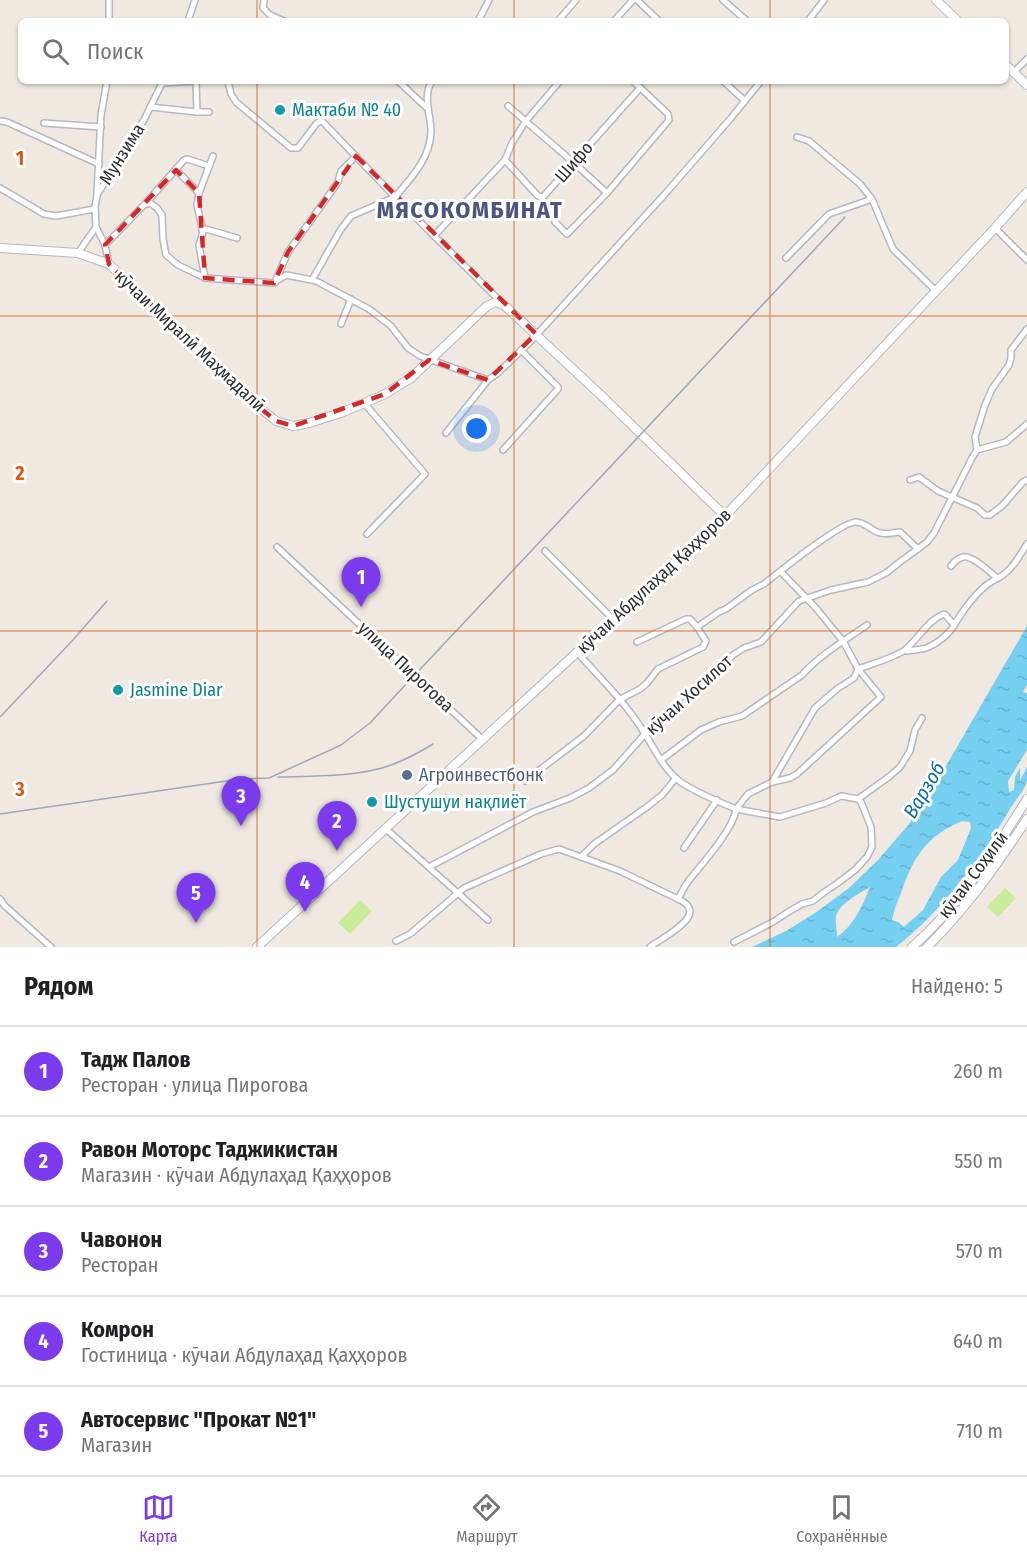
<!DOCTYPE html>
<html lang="ru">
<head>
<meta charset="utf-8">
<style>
	:root { --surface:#fff; --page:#f2f2f2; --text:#202124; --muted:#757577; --line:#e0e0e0; --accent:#7c3aed }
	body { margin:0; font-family:"Fira Sans Condensed",sans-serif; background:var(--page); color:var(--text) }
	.you { position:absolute; left:477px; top:429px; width:21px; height:21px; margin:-15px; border:4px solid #fff; border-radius:50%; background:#1a73e8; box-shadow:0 0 0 9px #1a73e833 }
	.badge { display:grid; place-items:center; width:39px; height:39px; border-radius:50%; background:var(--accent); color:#fff; font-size:20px; font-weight:700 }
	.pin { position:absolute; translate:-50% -50px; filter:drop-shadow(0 2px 3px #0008) }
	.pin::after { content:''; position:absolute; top:32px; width:21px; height:18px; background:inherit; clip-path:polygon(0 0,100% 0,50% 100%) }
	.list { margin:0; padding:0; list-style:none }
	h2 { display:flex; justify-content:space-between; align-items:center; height:78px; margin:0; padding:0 24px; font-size:26px }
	h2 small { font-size:20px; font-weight:400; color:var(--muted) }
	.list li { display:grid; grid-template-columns:39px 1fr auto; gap:18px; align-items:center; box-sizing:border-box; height:90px; padding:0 24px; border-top:2px solid var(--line) }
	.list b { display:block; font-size:22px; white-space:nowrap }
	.list p { margin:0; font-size:20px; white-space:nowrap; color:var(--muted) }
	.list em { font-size:20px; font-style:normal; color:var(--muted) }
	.icon { flex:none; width:33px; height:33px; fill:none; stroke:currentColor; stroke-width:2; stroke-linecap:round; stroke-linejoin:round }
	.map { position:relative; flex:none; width:1027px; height:947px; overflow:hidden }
	.search { position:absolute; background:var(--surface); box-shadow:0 2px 4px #0004; left:18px; right:18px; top:18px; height:66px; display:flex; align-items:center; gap:15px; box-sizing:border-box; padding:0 21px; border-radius:9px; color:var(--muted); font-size:22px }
	.sheet { height:528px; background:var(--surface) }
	nav { display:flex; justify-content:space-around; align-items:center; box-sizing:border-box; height:84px; border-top:2px solid var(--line); background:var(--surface); font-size:16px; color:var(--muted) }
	nav a { display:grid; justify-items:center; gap:3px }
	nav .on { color:var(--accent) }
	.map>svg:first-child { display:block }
	.pitch { fill:#c9ec9a }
	.water { fill:url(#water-ripples); fill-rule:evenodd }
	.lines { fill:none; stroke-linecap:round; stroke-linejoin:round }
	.street-casing { stroke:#b4b7c1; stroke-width:8 }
	.secondary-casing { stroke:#b4b7c1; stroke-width:10 }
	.street { stroke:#fff; stroke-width:5 }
	.secondary { stroke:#fff; stroke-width:8 }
	.rail { stroke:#a3a6b8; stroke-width:1.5 }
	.marked { fill:none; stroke:#d62828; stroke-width:4.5; stroke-dasharray:12 8; stroke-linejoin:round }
	.grid { fill:none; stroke:#df570e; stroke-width:1.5; stroke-opacity:0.55 }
	.culture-dot { fill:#0f9aa8; stroke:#fff; stroke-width:2 }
	.service-dot { fill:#5c6f8a; stroke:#fff; stroke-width:2 }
	.labels { text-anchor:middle; stroke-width:6; stroke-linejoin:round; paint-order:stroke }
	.culture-label { font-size:18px; fill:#0d838f; stroke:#fff; text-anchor:start }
	.street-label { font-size:18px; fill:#2e2e2e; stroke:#fff }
	.service-label { font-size:18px; fill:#4e5e75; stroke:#fff; text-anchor:start }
	.water-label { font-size:20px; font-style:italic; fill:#0d6fa3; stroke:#fff }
	.district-label { font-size:24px; font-weight:bold; letter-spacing:1.5px; fill:#4d5680; stroke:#fff }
	.grid-label { font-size:20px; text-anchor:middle; font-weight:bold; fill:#df570e; stroke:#fff; stroke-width:6; stroke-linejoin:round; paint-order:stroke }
</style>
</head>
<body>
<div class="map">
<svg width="1027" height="947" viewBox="0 0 1027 947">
	<defs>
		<pattern id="water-ripples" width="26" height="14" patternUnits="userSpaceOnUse" patternTransform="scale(1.5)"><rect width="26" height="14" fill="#75cff0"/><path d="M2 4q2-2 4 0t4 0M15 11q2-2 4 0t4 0" fill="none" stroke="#66b2ce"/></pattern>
	</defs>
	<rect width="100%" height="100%" fill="#efe9e1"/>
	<g class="pitch">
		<path d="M 1005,888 L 1016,898 L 998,917 L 987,907 Z"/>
		<path d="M 360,900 L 372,911 L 350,934 L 338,923 Z"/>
	</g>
	<path class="water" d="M 1027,626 L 1027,685 L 1023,692 L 1027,693 L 1027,750 L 1008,781 L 1009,792 L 1014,790 L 1015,777 L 1020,768 L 1020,781 L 1027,767 C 1027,771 1027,777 1027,781 C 1025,789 1015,801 1010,809 C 980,860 943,910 896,947 L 752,947 L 786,931 L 815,913 L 849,888 L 878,860 L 909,824 L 939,778 ZM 962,821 L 970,822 L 971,828 L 958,860 L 941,877 L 923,910 L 904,927 L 898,922 L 892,920 C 894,910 897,902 901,893 C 913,858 926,836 962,821 ZM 870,887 C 863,905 854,925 837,937 C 837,930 835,922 836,916 C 840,903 860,893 870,887 Z"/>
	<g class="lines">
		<defs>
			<g id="street">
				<path d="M 109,0 L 109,21"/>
				<path d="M 264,0 L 263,8 L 270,15 L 284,21"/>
				<path d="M 637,0 L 659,21"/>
				<path d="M 723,0 L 747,21"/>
				<path d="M 188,21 L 195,0"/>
				<path d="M 478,21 L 489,0"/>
				<path d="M 558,21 L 576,0"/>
				<path d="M 614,21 L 633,0"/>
				<path d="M 808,21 L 824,0"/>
				<path d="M 1014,72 L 1027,59"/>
				<path d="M 196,81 L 197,112"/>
				<path d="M 228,81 L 231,94 L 236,102 L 291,148 L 298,148 L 316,124 L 321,120 L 395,197 C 411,178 430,159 431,132 C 431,115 422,96 432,81"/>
				<path d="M 398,81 L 427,108"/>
				<path d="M 723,81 L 745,101"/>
				<path d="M 162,83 L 197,81"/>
				<path d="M 508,106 L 573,162 L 607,193"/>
				<path d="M 150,107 L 197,112 L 209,112"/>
				<path d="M 0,121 L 7,122 L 99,164"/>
				<path d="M 44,123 L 101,127"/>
				<path d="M 797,137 L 809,141 L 860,184 L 872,199 L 893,249 L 936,291"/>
				<path d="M 505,160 L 538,196 L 543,197 L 640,88"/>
				<path d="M 176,170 L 199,193"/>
				<path d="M 0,188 L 44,214 L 56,216 L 95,209"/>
				<path d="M 97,194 L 101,115 L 107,81"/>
				<path d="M 145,204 L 184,160 L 187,159 L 209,166"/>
				<path d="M 555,222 L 567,234 L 607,193 L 669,120 L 668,114 L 633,81"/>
				<path d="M 995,228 L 1027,260"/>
				<path d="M 202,230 L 206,229 L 237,238"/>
				<path d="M 434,236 L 505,160 L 512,143 L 525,122 L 560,81"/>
				<path d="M 105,245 L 144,205 L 150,203 L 157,208 L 162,215 L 163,239 L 166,255 L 178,265 L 205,278 L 274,283 L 286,275 L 312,280 L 341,229 L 351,216 L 395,197 L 503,304"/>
				<path d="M 78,253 L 96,227"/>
				<path d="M 786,258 L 829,214 L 872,199"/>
				<path d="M 109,264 L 105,245 L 96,227 L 95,207 L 97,195 L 144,120 L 163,81"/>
				<path d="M 205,278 L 199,245 L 203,232 L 197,205 L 199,193 L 213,156"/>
				<path d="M 312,280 L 318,282 L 369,309 L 391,326 L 408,348 L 420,356 L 488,380 L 498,373 L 530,342 L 665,194 L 731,118 L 761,81"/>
				<path d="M 275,282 L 288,252 L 331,192 L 338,182 L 341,171 L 356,156"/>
				<path d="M 341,324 L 351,299"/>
				<path d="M 364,403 L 425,474 L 367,534"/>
				<path d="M 446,433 L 488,380"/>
				<path d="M 503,450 L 558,389 L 558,387 L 521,350"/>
				<path d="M 977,450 L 1006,442 L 1027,424"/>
				<path d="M 910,480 L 919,477 L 938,491 L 977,508 L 985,515 L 990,515 L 1002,506 L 1023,482 L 1027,480"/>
				<path d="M 277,547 L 482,739"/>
				<path d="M 545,551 L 613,619"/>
				<path d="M 951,566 C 954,562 958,558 963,557 C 972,555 990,572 997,578"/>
				<path d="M 637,642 L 686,619 L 690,619 L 697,627 L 719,612 L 726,609 L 752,590 L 764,584 C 779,572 841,522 856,522 C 865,522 873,532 881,533 C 888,535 894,532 900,532 L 918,549"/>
				<path d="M 906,651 C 912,650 920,650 926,648 C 937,644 951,633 956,622"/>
				<path d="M 577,652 C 598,676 627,704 643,731 C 654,747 662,767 678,780 C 692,791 719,802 736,809 L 748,794 L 772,782 L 790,778 L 797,774 L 881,697 L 858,669 L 843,641 L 815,607 L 781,572"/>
				<path d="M 661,760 L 701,730 L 719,722 L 742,716 L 802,675 C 820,655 845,640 867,625"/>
				<path d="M 525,781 L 584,736 L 619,700 L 640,689 L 647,683 L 658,669 L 703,647 L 706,641 L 697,627"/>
				<path d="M 772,782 L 815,708 L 837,689 L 854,678 L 858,669 C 869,665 899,656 906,649 C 919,638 928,620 944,614 C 948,616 949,621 953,623 L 956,622 C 964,609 972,598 983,588 C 989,582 997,579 1003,575 C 1014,567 1020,555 1027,544"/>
				<path d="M 385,828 L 488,920"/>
				<path d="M 684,848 L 717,800"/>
				<path d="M 581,857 L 594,844 L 647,807 L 662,795 L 676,778"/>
				<path d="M 429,867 L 533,812 L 570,798 L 589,788 L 613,770 L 645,734 L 682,706 L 692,695 L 696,686 L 715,673 L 733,655 L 744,648 L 761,642 L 799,601 L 831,590 L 868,582 L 886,573 L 900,562 L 927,542 L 934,533 L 972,458 L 977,450 L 975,437 L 985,405 L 992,389 L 1009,365 L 1011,358 L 1011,350 L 1027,329"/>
				<path d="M 0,899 L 5,906 L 51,947"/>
				<path d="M 396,941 L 410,934 L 464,888 L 541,854 L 559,849 L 620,871 L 678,899"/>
				<path d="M 734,942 L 773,922 L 788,912 L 802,904 L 813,901 L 823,893 L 835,885 L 855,870 L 867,857 L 872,847 L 871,827 L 861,802 L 858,799"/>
				<path d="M 650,947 C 663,937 712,914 678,899 C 682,892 685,885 690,879 C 703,863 734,828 736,809 L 780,817 L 826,803 L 841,796 L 858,799 L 890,776 L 900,767 L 910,751 L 915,730 L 922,718"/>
			</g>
			<g id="secondary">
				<path d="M 936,0 L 958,21"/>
				<path d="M 1006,65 L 1027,85"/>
				<path d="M 0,248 L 78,253 L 109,264 L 259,407 L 276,421 L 293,426 L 309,423 L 341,413 L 385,394 L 411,378 L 487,306 L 496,302 L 504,305 L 604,398 L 725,516"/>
				<path d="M 257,947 L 725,516 L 995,228 L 1027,192"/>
				<path d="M 912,947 C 960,905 994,852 1027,799"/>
				<path d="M 927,947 C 966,909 997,865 1027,819"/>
			</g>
		</defs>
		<use href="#street" class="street-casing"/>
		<use href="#secondary" class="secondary-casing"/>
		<use href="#street" class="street"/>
		<use href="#secondary" class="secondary"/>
		<g class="rail">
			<path d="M 0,717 L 72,641 L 107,601"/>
			<path d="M 278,777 C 311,776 360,777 391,765 C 405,760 420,752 433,744"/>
			<path d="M 0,814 L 240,779 L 269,778 L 341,745 L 370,723 L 395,696 L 845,217"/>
		</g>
	</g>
	<path class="marked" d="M 356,156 L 536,334 L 488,380 L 429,360 L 385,394 L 293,426 L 276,421 L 259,407 L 123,278 L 109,264 L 105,245 L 176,170 L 199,193 L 205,278 L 274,283 L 288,252 Z"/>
	<path class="grid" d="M 257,0 L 257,21M 514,0 L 514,21M 770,0 L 770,21M 257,81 L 257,947M 514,81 L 514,947M 770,81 L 770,947M 0,316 L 1027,316M 0,631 L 1027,631"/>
	<g class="culture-dot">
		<circle cx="280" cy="110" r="6"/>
		<circle cx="118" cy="690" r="6"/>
		<circle cx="372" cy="802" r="6"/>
	</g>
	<circle class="service-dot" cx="407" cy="775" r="6"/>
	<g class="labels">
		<g class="culture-label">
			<text x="292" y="116">Мактаби № 40</text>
			<text x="130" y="696">Jasmine Diar</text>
			<text x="384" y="808">Шустушуи нақлиёт</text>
		</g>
		<g class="street-label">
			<text transform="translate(122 154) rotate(-58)" y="6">Мунзима</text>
			<text transform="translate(574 162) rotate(-49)" y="6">Шифо</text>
			<text transform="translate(190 341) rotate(43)" y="6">кӯчаи Миралӣ Маҳмадалӣ</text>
			<text transform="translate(654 581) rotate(-43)" y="6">кӯчаи Абдулаҳад Қаҳҳоров</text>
			<text transform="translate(406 667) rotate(43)" y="6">улица Пирогова</text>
			<text transform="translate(689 695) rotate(-42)" y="6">кӯчаи Хосилот</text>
			<text transform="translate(973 875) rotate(-53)" y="6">кӯчаи Соҳилӣ</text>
		</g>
		<g class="service-label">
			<text x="419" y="781">Агроинвестбонк</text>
		</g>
		<g class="water-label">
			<text transform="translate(924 790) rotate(-59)" y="7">Варзоб</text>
		</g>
		<g class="district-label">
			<text x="470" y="218">МЯСОКОМБИНАТ</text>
		</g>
	</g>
	<g class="grid-label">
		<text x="20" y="165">1</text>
		<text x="20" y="480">2</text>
		<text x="20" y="796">3</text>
	</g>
</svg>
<div class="you"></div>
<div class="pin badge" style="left:361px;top:607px">1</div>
<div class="pin badge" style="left:337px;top:851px">2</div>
<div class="pin badge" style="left:241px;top:826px">3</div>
<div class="pin badge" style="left:305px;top:912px">4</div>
<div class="pin badge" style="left:196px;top:923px">5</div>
<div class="search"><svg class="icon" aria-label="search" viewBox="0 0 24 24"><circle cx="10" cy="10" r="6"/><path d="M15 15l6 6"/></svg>Поиск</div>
</div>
<section class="sheet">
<h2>Рядом<small>Найдено: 5</small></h2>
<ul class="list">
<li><span class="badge">1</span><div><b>Тадж Палов</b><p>Ресторан · улица Пирогова</p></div><em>260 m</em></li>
<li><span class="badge">2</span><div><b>Равон Моторс Таджикистан</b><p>Магазин · кӯчаи Абдулаҳад Қаҳҳоров</p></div><em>550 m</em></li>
<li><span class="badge">3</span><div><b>Чавонон</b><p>Ресторан</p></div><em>570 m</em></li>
<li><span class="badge">4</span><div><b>Комрон</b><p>Гостиница · кӯчаи Абдулаҳад Қаҳҳоров</p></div><em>640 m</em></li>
<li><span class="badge">5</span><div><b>Автосервис &quot;Прокат №1&quot;</b><p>Магазин</p></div><em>710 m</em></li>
</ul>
</section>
<nav>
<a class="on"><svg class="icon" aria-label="map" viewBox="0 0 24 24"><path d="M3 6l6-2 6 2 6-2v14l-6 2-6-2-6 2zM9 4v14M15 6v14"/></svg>Карта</a>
<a><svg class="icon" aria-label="directions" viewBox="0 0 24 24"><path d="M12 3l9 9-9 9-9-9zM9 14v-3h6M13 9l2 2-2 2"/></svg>Маршрут</a>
<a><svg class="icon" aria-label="saved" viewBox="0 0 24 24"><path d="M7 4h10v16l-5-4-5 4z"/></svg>Сохранённые</a>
</nav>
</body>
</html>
